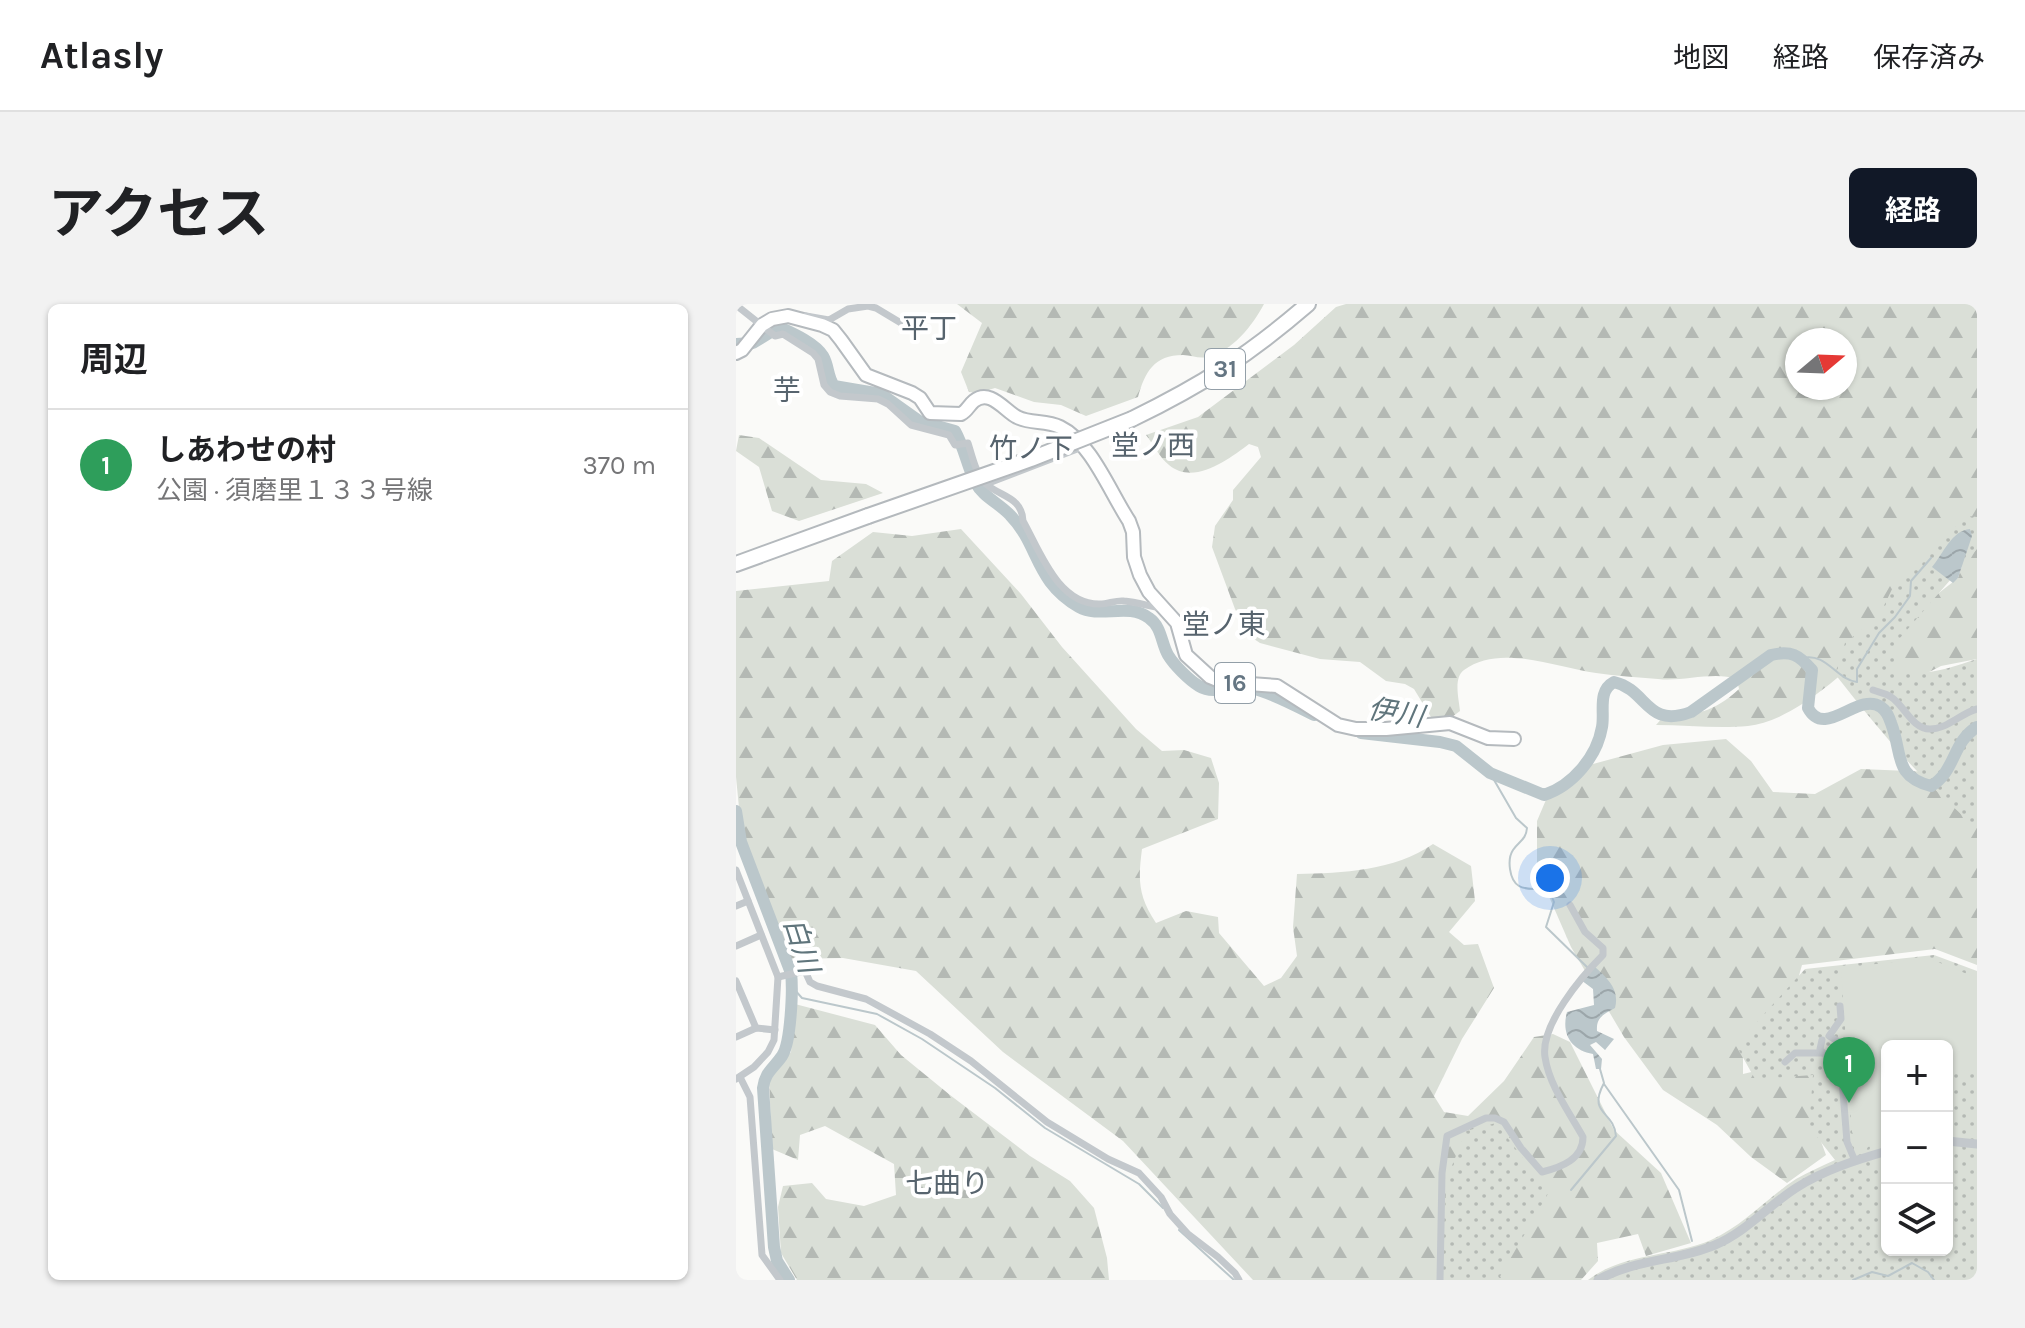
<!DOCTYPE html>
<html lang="ja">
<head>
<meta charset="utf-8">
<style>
	:root { --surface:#fff; --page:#f2f2f2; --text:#202124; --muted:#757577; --line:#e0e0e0; --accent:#111827 }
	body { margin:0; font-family:Karla,"Noto Sans JP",sans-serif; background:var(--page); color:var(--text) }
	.controls { position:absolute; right:24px; bottom:24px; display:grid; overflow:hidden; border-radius:12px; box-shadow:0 2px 6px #0004 }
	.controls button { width:72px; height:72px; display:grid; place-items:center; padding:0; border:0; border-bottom:2px solid var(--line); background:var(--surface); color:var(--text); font:40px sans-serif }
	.compass { position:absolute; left:1049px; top:24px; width:72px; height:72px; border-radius:50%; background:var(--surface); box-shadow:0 2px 6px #0004; rotate:71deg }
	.you { position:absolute; left:814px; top:574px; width:28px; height:28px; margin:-20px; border:6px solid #fff; border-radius:50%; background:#1a73e8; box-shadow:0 0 0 12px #1a73e833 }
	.badge { display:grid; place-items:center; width:52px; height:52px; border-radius:50%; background:var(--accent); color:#fff; font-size:26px; font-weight:700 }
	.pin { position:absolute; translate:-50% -66px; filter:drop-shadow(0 2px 4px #0008) }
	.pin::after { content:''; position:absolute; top:42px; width:28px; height:24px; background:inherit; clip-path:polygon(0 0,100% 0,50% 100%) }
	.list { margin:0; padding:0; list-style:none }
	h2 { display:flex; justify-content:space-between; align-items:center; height:104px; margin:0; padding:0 32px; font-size:34px }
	h2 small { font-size:26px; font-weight:400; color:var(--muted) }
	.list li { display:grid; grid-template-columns:52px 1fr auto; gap:24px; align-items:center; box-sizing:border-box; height:112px; padding:0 32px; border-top:2px solid var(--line) }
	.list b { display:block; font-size:30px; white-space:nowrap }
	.list p { margin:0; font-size:26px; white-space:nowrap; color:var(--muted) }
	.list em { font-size:26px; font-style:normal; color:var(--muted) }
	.icon { flex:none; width:44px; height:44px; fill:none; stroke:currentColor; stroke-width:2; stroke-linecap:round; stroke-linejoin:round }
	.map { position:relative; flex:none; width:1241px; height:976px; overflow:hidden; border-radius:12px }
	header { display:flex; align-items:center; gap:48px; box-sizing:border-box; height:112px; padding:0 40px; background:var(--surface); border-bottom:2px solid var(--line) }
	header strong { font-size:38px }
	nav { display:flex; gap:44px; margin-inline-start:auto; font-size:28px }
	.intro { display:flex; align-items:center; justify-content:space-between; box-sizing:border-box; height:192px; padding:0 48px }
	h1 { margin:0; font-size:56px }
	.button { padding:20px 36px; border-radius:12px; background:var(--accent); color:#fff; font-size:28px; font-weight:700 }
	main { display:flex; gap:48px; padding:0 48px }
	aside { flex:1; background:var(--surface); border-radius:12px; box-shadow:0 2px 6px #0004 }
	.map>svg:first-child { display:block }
	.forest { fill:url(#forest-firs); fill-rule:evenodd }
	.park { fill:url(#park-dots); fill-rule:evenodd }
	.garden { fill:#dadfd7 }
	.water { fill:url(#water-waves) }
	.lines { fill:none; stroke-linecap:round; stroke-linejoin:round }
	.stream { stroke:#bbc7cb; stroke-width:2 }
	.river { stroke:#bbc7cb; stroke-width:12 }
	.primary-casing { stroke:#b5babe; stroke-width:16 }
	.motorway-casing { stroke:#b4b9bd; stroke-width:18 }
	.minor { stroke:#c3c8cc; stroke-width:7 }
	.tertiary { stroke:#c3c8cc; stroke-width:9 }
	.primary { stroke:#fff; stroke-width:12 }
	.motorway { stroke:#fff; stroke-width:14 }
	.motorway-bridge-casing { stroke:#b4b9bd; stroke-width:18; stroke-linecap:butt }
	.motorway-bridge { stroke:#fff; stroke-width:14 }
	.labels { text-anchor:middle; stroke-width:8; stroke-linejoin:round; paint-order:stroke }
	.shield { fill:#fff; stroke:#939fa8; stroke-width:2 }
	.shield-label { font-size:24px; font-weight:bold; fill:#657683 }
	.neighbourhood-label { font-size:28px; fill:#57646e; stroke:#fff }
	.water-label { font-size:28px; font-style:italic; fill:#60757c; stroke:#fff }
</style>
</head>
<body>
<header>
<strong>Atlasly</strong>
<nav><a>地図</a><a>経路</a><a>保存済み</a></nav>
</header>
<div class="intro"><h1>アクセス</h1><a class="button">経路</a></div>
<main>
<aside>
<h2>周辺<small></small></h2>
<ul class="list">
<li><span class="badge" style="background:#2e9e5b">1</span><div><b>しあわせの村</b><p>公園 · 須磨里１３３号線</p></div><em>370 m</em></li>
</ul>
</aside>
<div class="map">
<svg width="1241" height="976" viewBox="0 0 1241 976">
	<defs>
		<pattern id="forest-firs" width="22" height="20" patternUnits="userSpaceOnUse" patternTransform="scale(2)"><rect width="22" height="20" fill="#dadfd7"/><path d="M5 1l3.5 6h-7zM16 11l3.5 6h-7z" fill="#b4b9b4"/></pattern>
		<pattern id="park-dots" width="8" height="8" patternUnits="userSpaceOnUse" patternTransform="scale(2)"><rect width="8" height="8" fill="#dadfd7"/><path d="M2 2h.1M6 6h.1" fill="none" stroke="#b4b9b4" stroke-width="1.8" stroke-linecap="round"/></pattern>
		<pattern id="water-waves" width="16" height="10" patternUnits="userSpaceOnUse" patternTransform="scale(2)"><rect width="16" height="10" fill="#bbc7cb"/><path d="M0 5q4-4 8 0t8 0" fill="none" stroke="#9ca6aa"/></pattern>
	</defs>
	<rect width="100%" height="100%" fill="#fafaf8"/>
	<g class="forest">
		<path d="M 221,0 L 528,0 C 517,21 496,48 471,53 C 463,55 455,51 447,51 C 418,51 409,68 402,93 L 350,112 L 325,101 L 298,98 L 259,84 L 243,89 L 233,88 L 225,68 L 246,19 Z"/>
		<path d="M 610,0 L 1241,0 L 1241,355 L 1205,362 L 1162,384 L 1149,358 L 1173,319 L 1190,299 L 1222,274 L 1232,242 C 1182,293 1083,415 1012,422 C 982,425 950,421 920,421 L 927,413 C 961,410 977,409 1003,385 L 1001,375 C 977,367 947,378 922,375 C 901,373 880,372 860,369 C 821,364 764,339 728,366 C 717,374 723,395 724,407 L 716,413 L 695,413 L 678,385 L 669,380 L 650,377 L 624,358 L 584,355 L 524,339 L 515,333 L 499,305 L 476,243 L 479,222 L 497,196 L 497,186 L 525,153 L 522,143 L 513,140 C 493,155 458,182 433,161 C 424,154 417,140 410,131 L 462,113 L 558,41 L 600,3 ZM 1061,36 L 1109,36 L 1109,84 L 1061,84 Z"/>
		<path d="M 3,131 L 23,134 L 85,176 L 130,180 L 147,189 L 63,217 L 36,207 L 23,163 L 0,147 Z"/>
		<path d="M 225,225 L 285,290 L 326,343 L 400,425 L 426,447 L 448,446 L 475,454 L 483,479 L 482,515 L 406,545 C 402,576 402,592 420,619 L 450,607 L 482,613 L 483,629 L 528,682 L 545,674 L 561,652 L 557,623 L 561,570 C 607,569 658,567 697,540 L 735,562 L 739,597 L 713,628 L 728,641 L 742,640 L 758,684 L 726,735 L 698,792 L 708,808 L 732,812 L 768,777 L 798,733 L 817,730 L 834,738 L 878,826 L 925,869 L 955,939 L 910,952 L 902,930 L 861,939 L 862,957 L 845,976 L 517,976 L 387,837 L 267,748 L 180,667 L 107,654 L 55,655 L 6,534 L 0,473 L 0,287 L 93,277 L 96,257 L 137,228 L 176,232 Z"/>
		<path d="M 1241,411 L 1241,661 L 1199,645 L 1066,661 L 1055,700 L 1007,742 L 1007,770 L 1054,759 L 1083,757 L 1077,816 L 1090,851 L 1051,879 L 1015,853 L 981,821 L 927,786 L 888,733 L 835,643 L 801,565 L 801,517 L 815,484 L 846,463 L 927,441 L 990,435 L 1015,457 L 1037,488 L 1079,490 L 1125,465 L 1196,468 Z"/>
		<path d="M 59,700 L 139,721 L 165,751 L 214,791 L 294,852 L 334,877 L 358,904 L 371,954 L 373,976 L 61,976 L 45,949 L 42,903 L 47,882 L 76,879 L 90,895 L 128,902 L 160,891 L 158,860 L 89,822 L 64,831 L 62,856 L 36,845 L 33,775 L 55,748 Z"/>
	</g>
	<g class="park">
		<path d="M 1233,212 L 1241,213 L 1241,245 L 1164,334 L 1159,355 L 1162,366 C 1188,374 1216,363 1241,355 L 1241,524 C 1187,479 1142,425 1099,370 L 1109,339 L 1143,312 L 1159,279 L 1197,239 Z"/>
		<path d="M 1198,651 L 1241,667 L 1241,976 L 852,976 C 887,949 935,953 975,936 C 1007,922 1031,894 1060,875 C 1072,868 1086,862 1099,856 L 1073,823 L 1077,771 L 1019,775 L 1000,741 L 1069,665 ZM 1151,742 L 1211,742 L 1211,946 L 1151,946 Z"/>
		<path d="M 760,819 L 813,888 L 762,976 L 704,976 L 711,874 L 730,827 Z"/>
	</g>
	<path class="garden" d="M 1192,654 L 1241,674 L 1241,766 L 1213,767 L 1211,770 L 1211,742 L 1151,742 L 1151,836 L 1132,843 L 1128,850 L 1116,828 L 1105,664 Z"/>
	<g class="water">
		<path d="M 1234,225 L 1236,232 L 1222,274 L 1217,279 L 1196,263 C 1207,250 1216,226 1234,225 Z"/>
		<path d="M 858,662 C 871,674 884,685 879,704 C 868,710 860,713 861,727 L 878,735 L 869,746 L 860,738 L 854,741 L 866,755 L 865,765 L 860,765 L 857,750 C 835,746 825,730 831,708 L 858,701 L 857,685 L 845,676 Z"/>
	</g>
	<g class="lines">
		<g class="stream">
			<path d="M 1066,354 C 1091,348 1099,375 1121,378 L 1121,365 L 1143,329 L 1159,313 L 1174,292 L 1175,277 L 1195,254"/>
			<path d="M 754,469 L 780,514 L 791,524 C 790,536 783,537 777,546 C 771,555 773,576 783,582 C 791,587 803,583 814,588 L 818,598 L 810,623 L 852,664"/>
			<path d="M 57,684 L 66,694 L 141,710 L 186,735 L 259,784 L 309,824 L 403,880 L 427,904"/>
			<path d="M 868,780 L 943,886 L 956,937"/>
			<path d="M 835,886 L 880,832 C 878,806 851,811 868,779 L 864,765"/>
			<path d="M 443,926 L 498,976"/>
			<path d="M 1117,976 L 1136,968 L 1152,972 L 1176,959 L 1192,968 L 1198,976"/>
		</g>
		<g class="river">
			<path d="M 0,40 L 17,39 L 43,23 C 56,29 79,39 87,52 C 93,62 91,72 98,82 L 145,90 L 183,117 L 219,127 C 228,143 231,161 239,178 C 247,193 263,199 274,211 C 304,242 298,277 343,303 C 364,315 392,298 413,314 C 426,323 425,339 432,351 C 438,361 453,376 463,382 C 479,392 499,380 516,384 C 538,390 558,401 578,411"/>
			<path d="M 625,429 L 704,438 L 720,442 L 754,469 L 808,491 C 836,482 861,453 866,423 C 869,408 861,387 878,378 C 912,386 910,425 955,408 L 1035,351 C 1055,346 1063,351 1076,366 L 1072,404 C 1089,436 1122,387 1145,403 C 1151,407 1153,413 1155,419 C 1167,450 1157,472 1195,482 C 1220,467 1216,438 1241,423"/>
			<path d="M 0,507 L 5,538 L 55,669 C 57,685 55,739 46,752 C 37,765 29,768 27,784 L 38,943 L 41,957 L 53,976"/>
		</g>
		<defs>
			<path id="primary" d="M 0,49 L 6,46 L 26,21 L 36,15 L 52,12 L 86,21 L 97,26 L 105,36 L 130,71 L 176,89 L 184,94 L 194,109 L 225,110 C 231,107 233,101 238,97 C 254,84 269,107 281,113 C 294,120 310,116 324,123 C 355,138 374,188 393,217 L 397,228 L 398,253 L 404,271 L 413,288 L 441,319 L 450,351 L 474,373 L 486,378 L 541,382 L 602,421 L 620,425 L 650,425 L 714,419 L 752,434 L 778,435"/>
			<g id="motorway">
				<path d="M 396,115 C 466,81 513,51 572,0"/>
				<path d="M 0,260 L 132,212"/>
			</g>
		</defs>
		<use href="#primary" class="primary-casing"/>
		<use href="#motorway" class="motorway-casing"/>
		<g class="minor">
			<path d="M 0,1 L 39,32 L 47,30 L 77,49 L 82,55 L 88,81 L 94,88 L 104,92 L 142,95 L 152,100 L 175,121 L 213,131 L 219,141 L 232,139 C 236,151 240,171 250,180 C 265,193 286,193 287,217 C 304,247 322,301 364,300 C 372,300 380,296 388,297 C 400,298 413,302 425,304"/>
			<path d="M 70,12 L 93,16 L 112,5 L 132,2 L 140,4 L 175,25"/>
			<path d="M 250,180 L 349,142"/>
			<path d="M 1137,386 C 1142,388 1150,389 1155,393 C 1168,401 1176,425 1194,425 C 1212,425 1225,409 1241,405"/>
			<path d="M 0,566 L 42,673 L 38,736 L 32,748 L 18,763 L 0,775"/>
			<path d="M 0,602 L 12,597"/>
			<path d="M 0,642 L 25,631"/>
			<path d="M 42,673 L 69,667 L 74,678 L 81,682 L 130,695 L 194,730 L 235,757 L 311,818 L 372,855 L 403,869 L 425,893 L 434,910 L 452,930 L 482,953 L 499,969 L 503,976"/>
			<path d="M 0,677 L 20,724"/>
			<path d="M 1104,702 L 1105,715 L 1093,732 L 1103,738 L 1111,838 L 1119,857"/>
			<path d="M 0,733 L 20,724 L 39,726"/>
			<path d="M 1086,736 L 1084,745 L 1087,749 L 1093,751 L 1104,744"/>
			<path d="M 1049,758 L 1059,749 L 1087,749"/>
			<path d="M 4,773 L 14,793 L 26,951 L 44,976"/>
			<path d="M 704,976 L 706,869 L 711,832 L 750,814 L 759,814 L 768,818 L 785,844 L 806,868 C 826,863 847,855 847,833 C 833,808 813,781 809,753 C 804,721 846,672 867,651 L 867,644 L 849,628 L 834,601"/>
		</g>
		<g class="tertiary">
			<path d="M 1211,837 L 1241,840"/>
			<path d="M 862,976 C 898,955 942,957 979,941 C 1010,928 1032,902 1060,884 C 1088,866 1120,856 1151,847"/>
		</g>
		<use href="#primary" class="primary"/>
		<use href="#motorway" class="motorway"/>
		<defs>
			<path id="motorway-bridge" d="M 132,212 L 295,155 L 396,115"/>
		</defs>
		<use href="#motorway-bridge" class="motorway-bridge-casing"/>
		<use href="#motorway-bridge" class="motorway-bridge"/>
	</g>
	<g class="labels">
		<g class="shield">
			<rect x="469" y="45" width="40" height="40" rx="6"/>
			<rect x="479" y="359" width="40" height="40" rx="6"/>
		</g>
		<g class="shield-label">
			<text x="489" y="73">31</text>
			<text x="499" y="387">16</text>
		</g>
		<g class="neighbourhood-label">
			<text x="193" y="34">平丁</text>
			<text x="51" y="96">芋</text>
			<text x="417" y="151">堂ノ西</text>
			<text x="295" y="154">竹ノ下</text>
			<text x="488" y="330">堂ノ東</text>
			<text x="211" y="889">七曲り</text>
		</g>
		<g class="water-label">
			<text transform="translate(660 408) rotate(9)" y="10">伊川</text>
			<text transform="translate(66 641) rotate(72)" y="10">白川</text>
		</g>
	</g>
</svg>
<div class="controls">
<button>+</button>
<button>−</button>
<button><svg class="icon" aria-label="layers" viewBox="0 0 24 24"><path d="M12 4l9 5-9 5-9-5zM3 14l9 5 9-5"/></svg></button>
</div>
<svg class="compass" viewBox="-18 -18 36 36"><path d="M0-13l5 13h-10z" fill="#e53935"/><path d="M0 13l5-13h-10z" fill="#757577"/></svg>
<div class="you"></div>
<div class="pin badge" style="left:1113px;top:799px;background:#2e9e5b">1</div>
</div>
</main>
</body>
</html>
